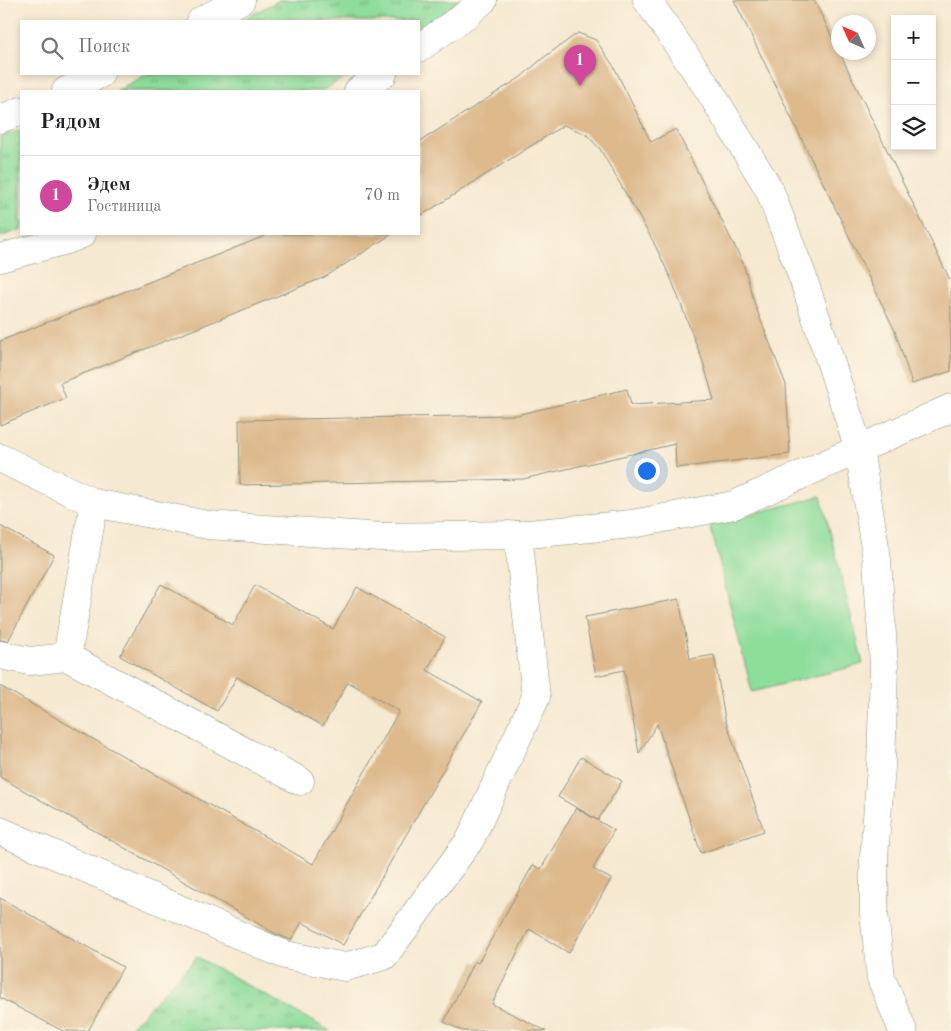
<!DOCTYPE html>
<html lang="ru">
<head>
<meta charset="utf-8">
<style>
	:root { --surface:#fff; --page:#f2f2f2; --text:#202124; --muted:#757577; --line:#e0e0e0; --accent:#1f6fb2 }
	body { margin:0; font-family:"Old Standard TT",serif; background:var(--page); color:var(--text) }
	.controls { position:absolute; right:15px; top:15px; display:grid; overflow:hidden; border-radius:0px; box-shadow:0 2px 8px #0003 }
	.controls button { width:45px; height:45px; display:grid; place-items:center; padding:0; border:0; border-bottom:1px solid var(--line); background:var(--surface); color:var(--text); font:25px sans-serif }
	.compass { position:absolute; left:831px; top:15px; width:45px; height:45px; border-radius:50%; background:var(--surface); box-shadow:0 2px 8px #0003; rotate:315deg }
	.you { position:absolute; left:646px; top:470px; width:18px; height:18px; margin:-12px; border:4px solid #fff; border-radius:50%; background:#1a73e8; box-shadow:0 0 0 8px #1a73e833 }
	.badge { display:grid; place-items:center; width:32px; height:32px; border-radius:50%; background:var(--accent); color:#fff; font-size:16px; font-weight:700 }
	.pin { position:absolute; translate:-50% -41px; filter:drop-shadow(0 1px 2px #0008) }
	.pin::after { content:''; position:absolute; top:26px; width:18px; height:15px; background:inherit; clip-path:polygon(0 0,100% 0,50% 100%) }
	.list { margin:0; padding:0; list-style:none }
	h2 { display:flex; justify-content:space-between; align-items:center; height:65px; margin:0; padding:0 20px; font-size:21px }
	h2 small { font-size:16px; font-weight:400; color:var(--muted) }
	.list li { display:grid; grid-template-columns:32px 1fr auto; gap:15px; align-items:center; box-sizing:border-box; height:80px; padding:0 20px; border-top:1px solid var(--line) }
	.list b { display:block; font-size:19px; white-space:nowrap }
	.list p { margin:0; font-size:16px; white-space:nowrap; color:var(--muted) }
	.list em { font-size:16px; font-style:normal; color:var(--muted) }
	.icon { flex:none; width:28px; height:28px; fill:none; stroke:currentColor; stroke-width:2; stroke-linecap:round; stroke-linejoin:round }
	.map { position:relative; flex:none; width:951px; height:1031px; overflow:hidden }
	.search { position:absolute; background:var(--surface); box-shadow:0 2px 8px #0003; left:20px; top:20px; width:400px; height:55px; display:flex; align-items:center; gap:12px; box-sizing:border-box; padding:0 18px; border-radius:0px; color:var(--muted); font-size:19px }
	.panel { position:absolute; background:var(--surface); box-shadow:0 2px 8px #0003; left:20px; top:90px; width:400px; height:145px; border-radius:0px }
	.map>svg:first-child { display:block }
	.grass { fill:url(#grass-tufts); stroke:#568d68 }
	.garden { fill:#8ddd9b; stroke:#568d68 }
	.building { fill:#ddb98c }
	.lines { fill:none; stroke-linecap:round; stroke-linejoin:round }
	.minor-casing { stroke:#8a9382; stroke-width:29 }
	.minor { stroke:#fff; stroke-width:28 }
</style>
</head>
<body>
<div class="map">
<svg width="951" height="1031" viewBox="0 0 951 1031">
	<defs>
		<pattern id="grass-tufts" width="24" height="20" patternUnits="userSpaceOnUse" patternTransform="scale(1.25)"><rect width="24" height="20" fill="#8ddd9b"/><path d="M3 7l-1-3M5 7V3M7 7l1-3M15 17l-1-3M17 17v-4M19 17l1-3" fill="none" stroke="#73b47f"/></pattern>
	</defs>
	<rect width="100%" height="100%" fill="#fcf5e5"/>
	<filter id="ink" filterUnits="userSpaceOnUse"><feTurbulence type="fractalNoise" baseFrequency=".02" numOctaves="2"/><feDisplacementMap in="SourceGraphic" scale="10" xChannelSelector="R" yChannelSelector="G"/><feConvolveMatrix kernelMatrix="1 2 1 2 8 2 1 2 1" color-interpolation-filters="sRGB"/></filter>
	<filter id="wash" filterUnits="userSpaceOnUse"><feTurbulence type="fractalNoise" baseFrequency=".0096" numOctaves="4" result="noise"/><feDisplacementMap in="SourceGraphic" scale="20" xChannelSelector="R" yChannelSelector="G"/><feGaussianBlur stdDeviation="1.12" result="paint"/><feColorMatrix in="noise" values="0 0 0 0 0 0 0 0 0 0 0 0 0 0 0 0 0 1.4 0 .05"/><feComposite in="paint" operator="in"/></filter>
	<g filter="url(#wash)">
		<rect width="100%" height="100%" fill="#f6e9d1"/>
		<g class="grass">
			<path d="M 279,0 L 459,0 L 419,32 L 419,21 L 241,21 Z"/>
			<path d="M 147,74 L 352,74 L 321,91 L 116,91 Z"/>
			<path d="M 21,130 L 21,230 L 0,237 L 0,137 Z"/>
			<path d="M 197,957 L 330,1031 L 127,1031 Z"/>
		</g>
		<path class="garden" d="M 821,496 L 863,664 L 752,692 L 710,525 Z"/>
		<g id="blocks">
			<g class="building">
				<path d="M 734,0 L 814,0 L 951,282 L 951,371 L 912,384 L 895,331 Z"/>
				<path d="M 578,33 L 596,40 L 614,67 L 651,142 L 676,129 L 743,263 L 755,305 L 786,385 L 790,454 L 676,468 L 675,444 L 523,479 L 240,485 L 239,420 L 516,415 L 627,389 L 631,405 L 714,400 L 703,362 L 672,281 L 653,241 L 600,149 L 586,134 L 564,125 L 419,217 L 419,142 L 521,77 L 543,58 Z"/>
				<path d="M 270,234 L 392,234 L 325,277 L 60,383 L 66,398 L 0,425 L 0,341 Z"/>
				<path d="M 0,526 L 54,555 L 8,641 L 0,640 Z"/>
				<path d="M 161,584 L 233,625 L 255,585 L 333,629 L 357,587 L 445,637 L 427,670 L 482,702 L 343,945 L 302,922 L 291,940 L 276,934 L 0,777 L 0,686 L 313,864 L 399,711 L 348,682 L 323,726 L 237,677 L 217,711 L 120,656 Z"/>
				<path d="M 679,599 L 690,659 L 714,655 L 725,719 L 764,831 L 701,853 L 657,724 L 639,753 L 624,670 L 596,676 L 585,617 Z"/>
				<path d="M 581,757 L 622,781 L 598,820 L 558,797 Z"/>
				<path d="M 576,808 L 614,830 L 593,869 L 611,879 L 569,953 L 529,929 L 492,1004 L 546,1031 L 463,1031 L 444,1022 L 474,961 L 478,963 L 533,865 L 541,869 Z"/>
				<path d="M 0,898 L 123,967 L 88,1031 L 63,1031 L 0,998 Z"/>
			</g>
		</g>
	</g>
	<g filter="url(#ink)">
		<use href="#blocks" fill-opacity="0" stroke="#8a9382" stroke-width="1"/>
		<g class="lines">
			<defs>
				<g id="minor">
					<path d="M 647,0 L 709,90 L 769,189 L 803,278 L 859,449 L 877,560 L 884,666 L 881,767 L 874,857 L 874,913 L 881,978 L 903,1031"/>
					<path d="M 201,21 L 241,0"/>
					<path d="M 419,48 L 466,15 L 483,0"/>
					<path d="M 66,91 L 100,74"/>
					<path d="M 358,91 L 383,74"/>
					<path d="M 0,119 L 21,111"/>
					<path d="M 0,258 L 67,240 L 82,234"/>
					<path d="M 0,458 L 94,503 L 208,525 L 382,537 L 518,535 L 632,524 L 734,505 L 951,408"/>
					<path d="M 0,655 L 30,661 L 67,657 L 300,781"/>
					<path d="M 67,657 L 94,503"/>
					<path d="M 0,831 L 285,955 L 345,967 L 384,956 L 470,840 L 536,697 L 518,535"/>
				</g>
			</defs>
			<use href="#minor" class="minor-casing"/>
			<use href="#minor" class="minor"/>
		</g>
	</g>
</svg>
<div class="controls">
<button>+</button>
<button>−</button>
<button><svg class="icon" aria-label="layers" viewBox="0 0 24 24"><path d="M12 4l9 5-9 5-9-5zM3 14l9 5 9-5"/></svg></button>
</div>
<svg class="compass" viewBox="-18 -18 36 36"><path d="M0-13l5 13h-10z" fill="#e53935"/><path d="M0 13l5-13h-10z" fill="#757577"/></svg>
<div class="you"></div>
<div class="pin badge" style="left:580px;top:86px;background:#d1479c">1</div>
<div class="search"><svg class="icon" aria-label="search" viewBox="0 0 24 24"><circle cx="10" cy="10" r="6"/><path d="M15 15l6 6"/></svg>Поиск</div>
<section class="panel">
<h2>Рядом<small></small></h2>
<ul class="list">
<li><span class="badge" style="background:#d1479c">1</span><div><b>Эдем</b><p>Гостиница</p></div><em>70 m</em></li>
</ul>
</section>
</div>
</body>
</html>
